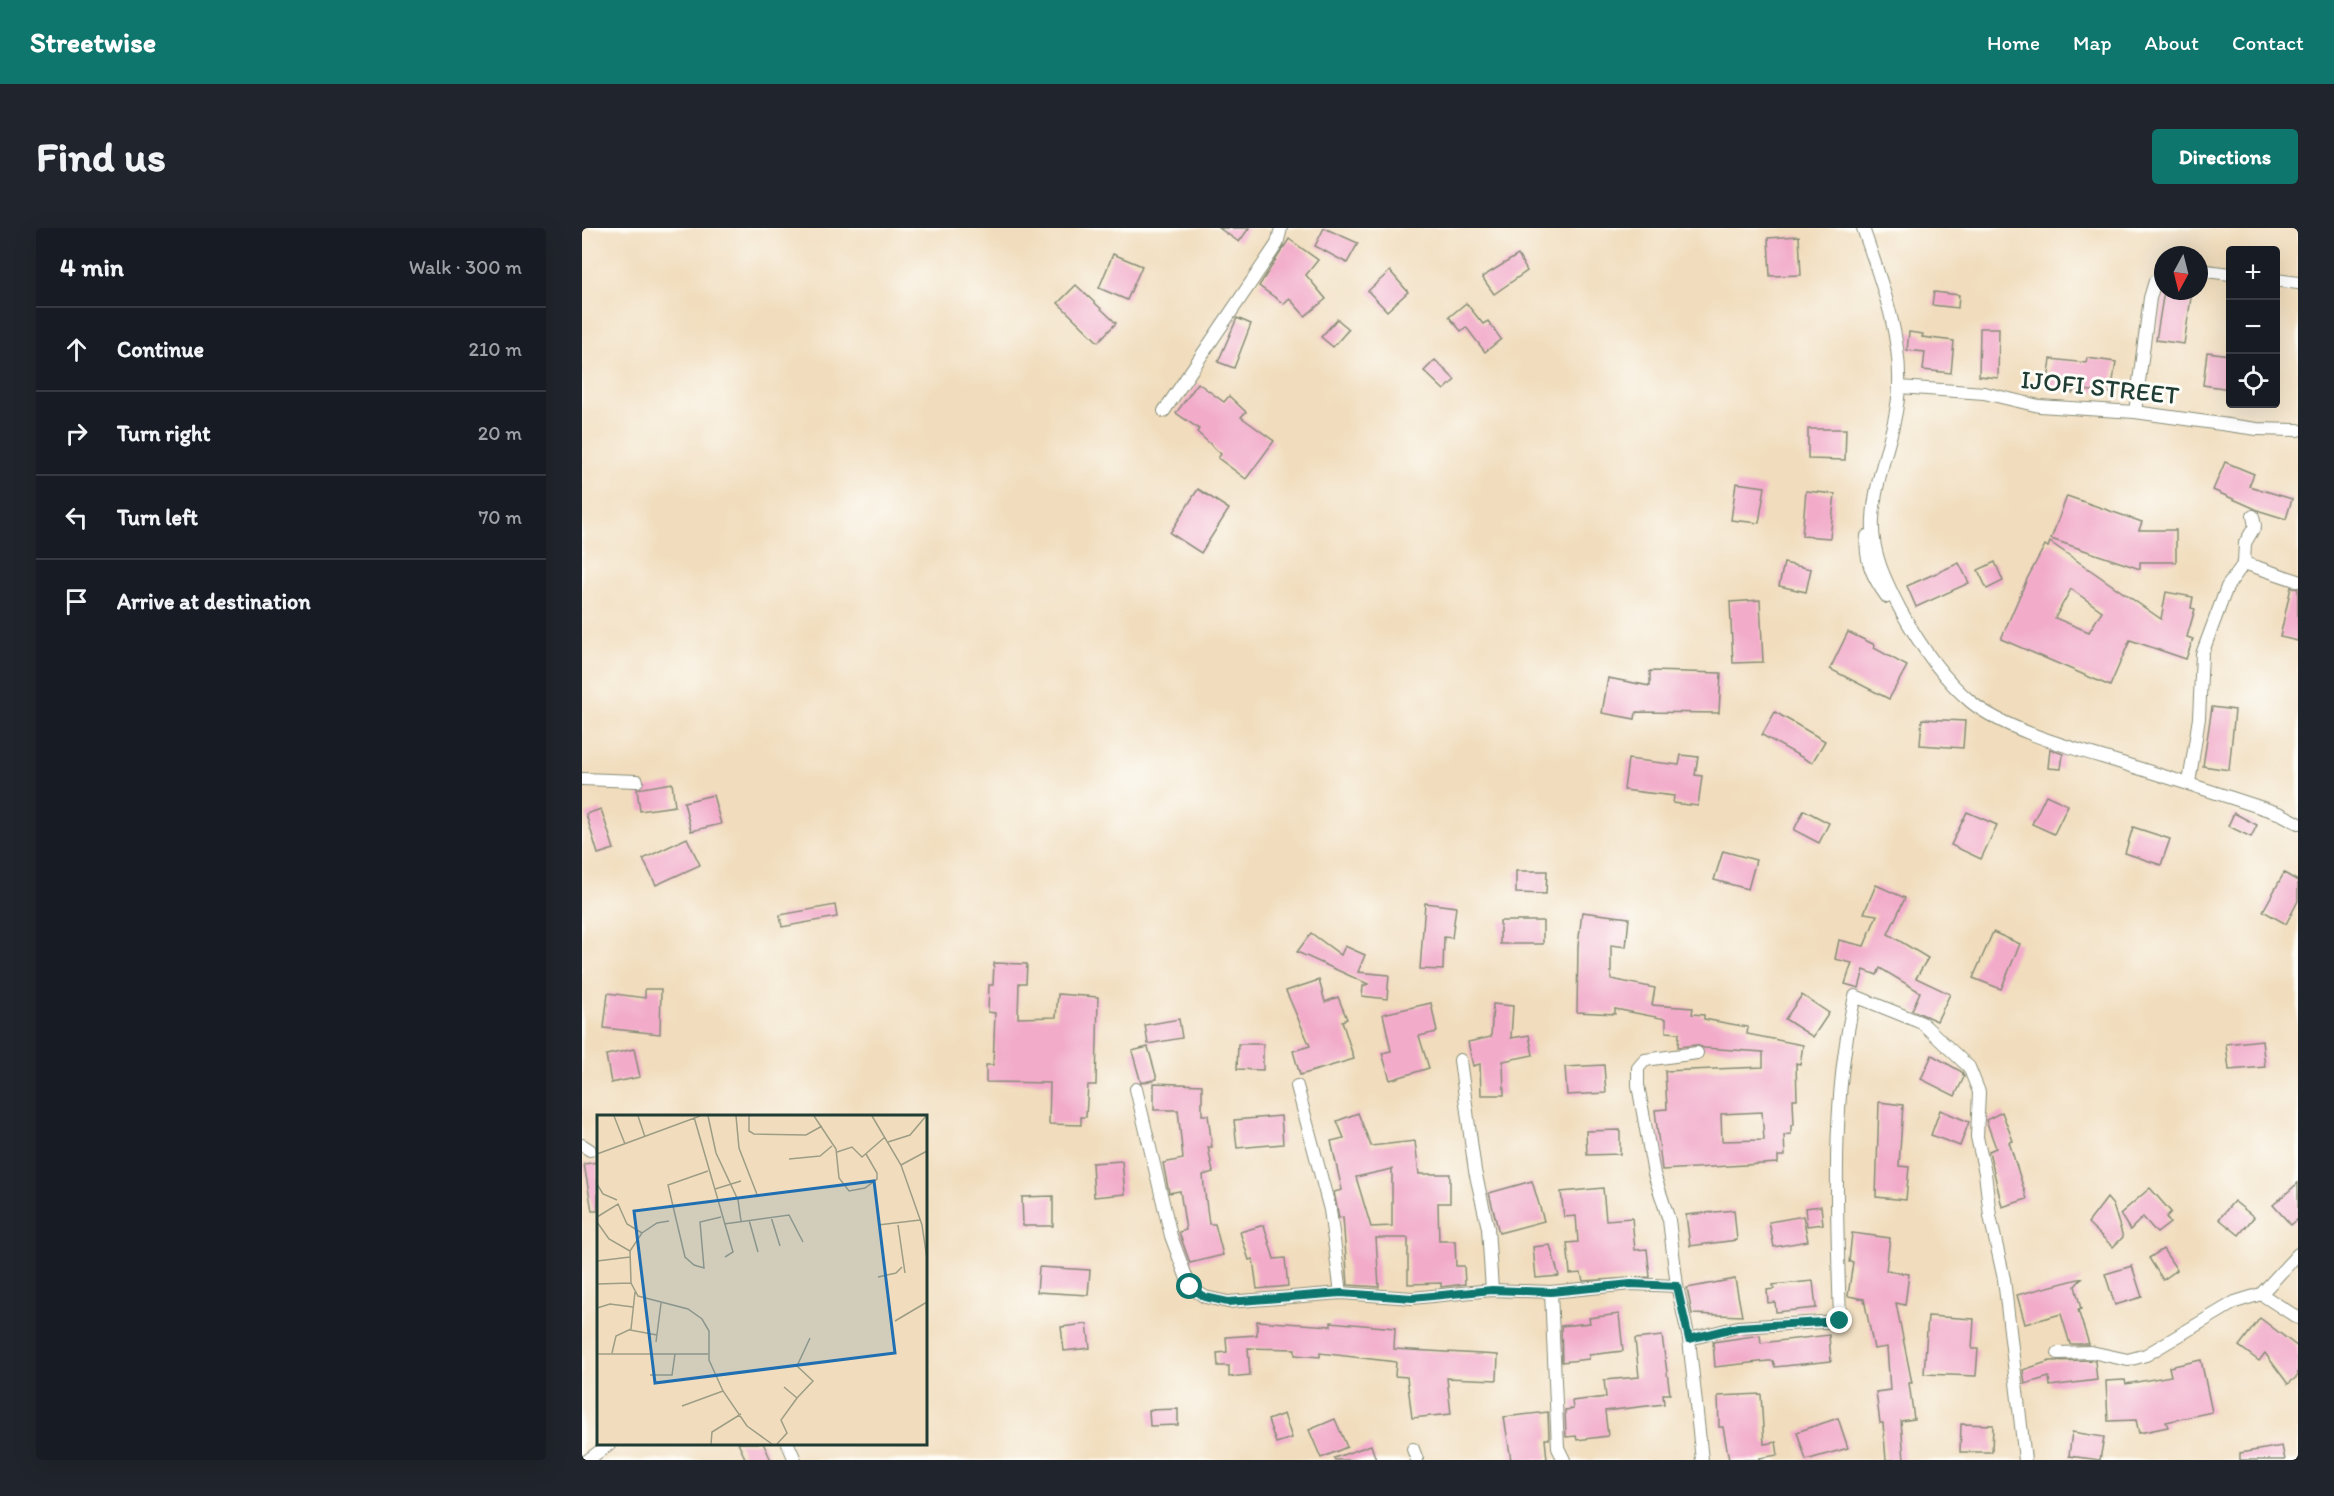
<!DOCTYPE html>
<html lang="en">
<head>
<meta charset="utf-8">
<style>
	:root { --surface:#171b24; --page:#20242c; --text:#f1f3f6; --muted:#9ea1a6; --line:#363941; --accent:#0f766e }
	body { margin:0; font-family:Itim,sans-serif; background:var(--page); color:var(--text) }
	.controls { position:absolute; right:18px; top:18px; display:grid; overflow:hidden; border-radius:6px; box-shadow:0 6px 24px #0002 }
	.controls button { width:54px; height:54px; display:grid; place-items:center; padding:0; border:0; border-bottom:2px solid var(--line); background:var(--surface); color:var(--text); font:30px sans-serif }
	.compass { position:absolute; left:1572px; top:18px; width:54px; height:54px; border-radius:50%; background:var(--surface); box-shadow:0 6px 24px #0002; rotate:187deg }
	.stop { position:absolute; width:18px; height:18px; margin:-14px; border:4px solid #0f766e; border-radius:50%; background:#fff }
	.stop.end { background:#0f766e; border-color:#fff; box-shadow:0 2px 6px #0008 }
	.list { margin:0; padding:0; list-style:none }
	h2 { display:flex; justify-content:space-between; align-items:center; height:78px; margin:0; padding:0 24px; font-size:26px }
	h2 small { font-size:20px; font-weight:400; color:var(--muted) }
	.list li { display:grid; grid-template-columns:39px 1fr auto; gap:18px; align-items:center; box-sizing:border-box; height:84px; padding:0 24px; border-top:2px solid var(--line) }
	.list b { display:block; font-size:22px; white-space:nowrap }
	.list em { font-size:20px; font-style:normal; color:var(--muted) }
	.icon { flex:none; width:33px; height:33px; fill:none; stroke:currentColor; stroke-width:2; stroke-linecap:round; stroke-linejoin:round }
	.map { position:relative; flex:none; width:1716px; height:1232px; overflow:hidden; border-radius:6px }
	header { display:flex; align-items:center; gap:36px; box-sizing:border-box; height:84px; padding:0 30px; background:var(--accent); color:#fff }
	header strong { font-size:28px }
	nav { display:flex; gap:33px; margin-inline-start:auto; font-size:21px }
	.intro { display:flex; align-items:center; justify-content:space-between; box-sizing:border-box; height:144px; padding:0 36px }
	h1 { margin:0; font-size:42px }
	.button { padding:15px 27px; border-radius:6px; background:var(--accent); color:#fff; font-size:21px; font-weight:700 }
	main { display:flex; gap:36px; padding:0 36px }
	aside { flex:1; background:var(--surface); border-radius:6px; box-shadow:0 6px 24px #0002 }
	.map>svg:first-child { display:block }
	.building { fill:#f2acca; fill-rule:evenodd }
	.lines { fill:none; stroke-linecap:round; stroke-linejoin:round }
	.street-casing { stroke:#888d78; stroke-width:14 }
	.street { stroke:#fff; stroke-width:12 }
	.route { stroke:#0f766e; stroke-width:8 }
	.labels { text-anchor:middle; stroke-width:6; stroke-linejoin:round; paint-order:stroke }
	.street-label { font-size:26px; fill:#1f3d34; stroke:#fdfcf7 }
	.inset-road { fill:none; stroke:#9d9d86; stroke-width:1.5 }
	.view { fill:#1f6fb2; fill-opacity:0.15; stroke:#1f6fb2; stroke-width:3 }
	.inset-edge { fill:none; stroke:#1f3d34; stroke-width:3 }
</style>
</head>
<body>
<header>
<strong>Streetwise</strong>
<nav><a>Home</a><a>Map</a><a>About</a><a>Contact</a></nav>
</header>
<div class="intro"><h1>Find us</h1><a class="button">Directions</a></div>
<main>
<aside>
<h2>4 min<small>Walk · 300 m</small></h2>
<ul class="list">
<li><svg class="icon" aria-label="ahead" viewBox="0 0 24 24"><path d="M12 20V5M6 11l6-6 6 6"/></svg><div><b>Continue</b></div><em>210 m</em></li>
<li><svg class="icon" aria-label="right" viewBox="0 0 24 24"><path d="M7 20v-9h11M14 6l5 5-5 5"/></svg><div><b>Turn right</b></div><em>20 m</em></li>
<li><svg class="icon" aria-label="left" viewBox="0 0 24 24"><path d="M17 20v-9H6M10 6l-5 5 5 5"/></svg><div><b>Turn left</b></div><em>70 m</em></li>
<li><svg class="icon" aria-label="arrive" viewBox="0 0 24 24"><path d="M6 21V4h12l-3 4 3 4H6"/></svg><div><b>Arrive at destination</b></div></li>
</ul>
</aside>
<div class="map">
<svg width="1716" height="1232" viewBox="0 0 1716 1232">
	<rect width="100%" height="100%" fill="#fdfcf7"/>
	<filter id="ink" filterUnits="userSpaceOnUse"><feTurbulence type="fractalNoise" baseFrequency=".0167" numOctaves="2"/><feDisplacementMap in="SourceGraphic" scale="12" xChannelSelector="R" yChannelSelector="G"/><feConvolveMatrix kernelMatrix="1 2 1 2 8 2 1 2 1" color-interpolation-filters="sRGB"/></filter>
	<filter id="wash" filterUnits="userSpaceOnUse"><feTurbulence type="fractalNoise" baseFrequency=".008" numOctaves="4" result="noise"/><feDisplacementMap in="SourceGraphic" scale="24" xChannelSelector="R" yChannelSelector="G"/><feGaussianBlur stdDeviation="1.35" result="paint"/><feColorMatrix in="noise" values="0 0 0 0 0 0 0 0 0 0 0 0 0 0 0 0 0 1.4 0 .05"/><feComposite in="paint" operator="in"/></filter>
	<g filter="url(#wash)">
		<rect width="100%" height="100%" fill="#f1ddbd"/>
		<g id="blocks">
			<g class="building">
				<path d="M 637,0 L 667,0 L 657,14 Z"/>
				<path d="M 742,0 L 776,15 L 765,35 L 733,18 Z"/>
				<path d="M 1217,8 L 1219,47 L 1188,48 L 1186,10 Z"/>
				<path d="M 707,11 L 736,32 L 724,47 L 744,71 L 723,88 L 707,70 L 702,76 L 677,58 Z"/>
				<path d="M 531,26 L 560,38 L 545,72 L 517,60 Z"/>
				<path d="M 936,27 L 945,43 L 912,66 L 900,49 Z"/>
				<path d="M 808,43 L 826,64 L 805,83 L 786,63 Z"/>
				<path d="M 494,57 L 534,95 L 516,114 L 476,75 Z"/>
				<path d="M 1582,63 L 1610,63 L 1602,116 L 1574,112 Z"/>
				<path d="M 1352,64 L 1377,67 L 1376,80 L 1350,77 Z"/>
				<path d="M 884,75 L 901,96 L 906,93 L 919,111 L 903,124 L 884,99 L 879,103 L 867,89 Z"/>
				<path d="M 655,90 L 669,96 L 652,140 L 636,134 Z"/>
				<path d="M 755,91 L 767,101 L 751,119 L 739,109 Z"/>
				<path d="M 1398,100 L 1417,100 L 1416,150 L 1397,148 Z"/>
				<path d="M 1327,104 L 1341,106 L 1340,109 L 1372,113 L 1369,145 L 1341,142 L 1343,124 L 1325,122 Z"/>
				<path d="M 1625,124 L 1648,127 L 1648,161 L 1621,157 Z"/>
				<path d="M 1505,130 L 1534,134 L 1529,165 L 1492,161 L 1491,165 L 1465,161 L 1469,131 L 1504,135 Z"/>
				<path d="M 853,132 L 873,152 L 862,162 L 842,143 Z"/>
				<path d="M 616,155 L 642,174 L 647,168 L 664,184 L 659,189 L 692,213 L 664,251 L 636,230 L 639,226 L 615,204 L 617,201 L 594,185 Z"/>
				<path d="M 1226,201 L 1264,201 L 1263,232 L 1226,231 Z"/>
				<path d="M 1643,234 L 1672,246 L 1667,258 L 1710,271 L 1704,291 L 1678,283 L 1631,262 Z"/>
				<path d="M 1154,255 L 1183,259 L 1177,295 L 1149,292 Z"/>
				<path d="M 616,261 L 647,281 L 619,325 L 588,305 Z"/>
				<path d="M 1224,263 L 1253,266 L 1248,310 L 1220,308 Z"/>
				<path d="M 1485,268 L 1560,294 L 1557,302 L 1594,302 L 1594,334 L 1558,334 L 1558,341 L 1469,311 Z"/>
				<path d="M 1468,314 L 1579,391 L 1584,364 L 1611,369 L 1609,380 L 1613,381 L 1605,409 L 1611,411 L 1604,431 L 1548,412 L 1528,458 L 1419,411 L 1445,351 L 1463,317 L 1466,319 ZM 1489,361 L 1520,383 L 1507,404 L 1473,390 Z"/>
				<path d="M 1413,334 L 1421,353 L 1405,361 L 1396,342 Z"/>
				<path d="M 1202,335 L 1229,341 L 1224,364 L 1197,358 Z"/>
				<path d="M 1377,335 L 1387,355 L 1334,379 L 1325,358 Z"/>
				<path d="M 1709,359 L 1716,361 L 1716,413 L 1698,409 Z"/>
				<path d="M 1178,372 L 1181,434 L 1151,435 L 1148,374 Z"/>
				<path d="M 1266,404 L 1293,417 L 1292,420 L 1325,438 L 1307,471 L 1248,441 Z"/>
				<path d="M 1068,443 L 1139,445 L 1137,485 L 1054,484 L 1053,491 L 1020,485 L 1026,450 L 1068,458 Z"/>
				<path d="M 1630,479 L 1653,482 L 1647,542 L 1621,538 Z"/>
				<path d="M 1193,484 L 1243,513 L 1230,535 L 1180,507 Z"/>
				<path d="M 1340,491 L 1383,493 L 1381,520 L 1338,517 Z"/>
				<path d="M 1468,521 L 1481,526 L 1479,541 L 1466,540 Z"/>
				<path d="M 1099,527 L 1116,529 L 1113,547 L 1120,548 L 1116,578 L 1091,575 L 1092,568 L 1042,562 L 1046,531 L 1097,537 Z"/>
				<path d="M 90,555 L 93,578 L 58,583 L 55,561 Z"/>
				<path d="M 131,567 L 139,596 L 109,603 L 102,574 Z"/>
				<path d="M 1464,567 L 1486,577 L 1472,606 L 1450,596 Z"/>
				<path d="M 19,581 L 32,621 L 16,626 L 4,586 Z"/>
				<path d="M 1222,582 L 1247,595 L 1237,615 L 1212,602 Z"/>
				<path d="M 1385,584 L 1415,597 L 1399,631 L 1369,617 Z"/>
				<path d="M 1652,585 L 1675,597 L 1669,609 L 1646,598 Z"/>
				<path d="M 1551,599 L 1588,611 L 1579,637 L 1543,625 Z"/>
				<path d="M 105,610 L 118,637 L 74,657 L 61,631 Z"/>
				<path d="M 1141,623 L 1174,632 L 1166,661 L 1132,652 Z"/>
				<path d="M 934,643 L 965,643 L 964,666 L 934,665 Z"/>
				<path d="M 1702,645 L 1716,653 L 1716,673 L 1704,696 L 1681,683 Z"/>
				<path d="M 1294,657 L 1323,670 L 1306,706 L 1346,730 L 1334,750 L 1368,766 L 1355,793 L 1330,782 L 1338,764 L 1298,740 L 1295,747 L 1282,742 L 1277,760 L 1263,756 L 1270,735 L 1253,731 L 1257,712 L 1282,718 L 1295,687 L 1282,685 Z"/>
				<path d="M 843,675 L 874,679 L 870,710 L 862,709 L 861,742 L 838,741 Z"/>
				<path d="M 253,677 L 255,689 L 200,699 L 198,687 Z"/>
				<path d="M 1000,684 L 1047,690 L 1044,719 L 1029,717 L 1029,751 L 1073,760 L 1070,777 L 1111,780 L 1110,786 L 1122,787 L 1122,791 L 1166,799 L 1165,806 L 1221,817 L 1218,836 L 1214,835 L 1215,871 L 1211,871 L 1212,897 L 1209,897 L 1209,906 L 1202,907 L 1203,928 L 1196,928 L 1196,935 L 1080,942 L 1073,882 L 1085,881 L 1083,843 L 1181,839 L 1181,824 L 1122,820 L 1114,817 L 1096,819 L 1097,805 L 1084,804 L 1084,791 L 1033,781 L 1033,786 L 995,784 L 996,718 ZM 1180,884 L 1182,912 L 1140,913 L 1139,886 Z"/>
				<rect x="918" y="693" width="43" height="23"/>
				<path d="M 1411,704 L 1438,716 L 1419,761 L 1391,750 Z"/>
				<path d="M 729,705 L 759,727 L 763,718 L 783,727 L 776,744 L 807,747 L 805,771 L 780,768 L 781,758 L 786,756 L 715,724 Z"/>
				<path d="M 412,735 L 445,736 L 444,755 L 437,755 L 436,790 L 474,789 L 476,766 L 516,769 L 514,857 L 506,857 L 504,889 L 499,889 L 499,897 L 467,896 L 468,855 L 404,854 L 404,837 L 411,837 L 413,785 L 406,784 L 407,757 L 411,757 Z"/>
				<path d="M 737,752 L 743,774 L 756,769 L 765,791 L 760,793 L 772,831 L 718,847 L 711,823 L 728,818 L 704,763 Z"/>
				<path d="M 63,761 L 79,761 L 78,806 L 22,800 L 26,765 L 63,770 Z"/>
				<path d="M 1220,767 L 1247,785 L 1231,809 L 1203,791 Z"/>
				<path d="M 849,775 L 855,804 L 837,808 L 847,840 L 808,852 L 800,825 L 809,823 L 801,786 Z"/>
				<path d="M 911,776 L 931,778 L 929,810 L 947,807 L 951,827 L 921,833 L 922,867 L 899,867 L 898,836 L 891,838 L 886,814 L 909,809 Z"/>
				<path d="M 597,791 L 600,810 L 566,816 L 563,797 Z"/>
				<path d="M 1680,812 L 1683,839 L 1647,842 L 1644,816 Z"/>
				<path d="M 656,816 L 681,816 L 681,842 L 655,841 Z"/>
				<path d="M 566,819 L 575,851 L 559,855 L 550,823 Z"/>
				<path d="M 52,821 L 58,849 L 29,855 L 24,827 Z"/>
				<path d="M 1350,827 L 1380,844 L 1382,849 L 1373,868 L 1339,851 Z"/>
				<path d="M 1022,837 L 1024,865 L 985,867 L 983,839 Z"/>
				<path d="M 572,855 L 620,857 L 620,887 L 626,887 L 630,919 L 626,919 L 631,944 L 621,947 L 622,958 L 627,996 L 633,996 L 641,1027 L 608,1035 L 597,1004 L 604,1002 L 598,963 L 587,965 L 581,935 L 601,931 L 596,882 L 572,882 Z"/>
				<path d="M 1297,874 L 1321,877 L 1317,938 L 1327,939 L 1324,972 L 1294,969 Z"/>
				<path d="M 1358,882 L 1387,894 L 1378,918 L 1349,907 Z"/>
				<path d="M 1420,884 L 1431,913 L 1427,914 L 1445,971 L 1420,979 L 1407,923 L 1414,920 L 1404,892 Z"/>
				<path d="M 776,885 L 789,918 L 833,913 L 837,946 L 868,946 L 868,975 L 856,975 L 857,1013 L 873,1013 L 874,1038 L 882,1038 L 883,1056 L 859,1059 L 859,1055 L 826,1056 L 826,1010 L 794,1010 L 797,1059 L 766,1057 L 761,989 L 757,990 L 752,964 L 760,962 L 749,913 L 762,910 L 755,893 ZM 810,941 L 810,998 L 789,999 L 774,949 Z"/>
				<path d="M 699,888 L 701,916 L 655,920 L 652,892 Z"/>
				<path d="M 1038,902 L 1038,926 L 1005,927 L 1004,903 Z"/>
				<path d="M 540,933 L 543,966 L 512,969 L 510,935 Z"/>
				<path d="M 16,934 L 16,983 L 10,983 L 2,936 Z"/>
				<path d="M 950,953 L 962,993 L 917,1005 L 907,965 Z"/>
				<path d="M 1716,955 L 1716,991 L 1709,997 L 1691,977 Z"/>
				<path d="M 1021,960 L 1024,992 L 1050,990 L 1053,1022 L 1065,1021 L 1068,1049 L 1001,1053 L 999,1045 L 988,1046 L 985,1015 L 996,1014 L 994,988 L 982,989 L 979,964 Z"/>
				<path d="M 1568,960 L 1589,984 L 1584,989 L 1588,995 L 1575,1005 L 1561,989 L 1548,1002 L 1538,986 Z"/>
				<path d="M 471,968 L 471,998 L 441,998 L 440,969 Z"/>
				<path d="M 1525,970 L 1531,977 L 1541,1009 L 1531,1019 L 1506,995 Z"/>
				<path d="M 1652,973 L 1672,989 L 1657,1007 L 1637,991 Z"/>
				<path d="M 1239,978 L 1241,996 L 1225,998 L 1223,980 Z"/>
				<path d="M 1152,982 L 1155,1012 L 1108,1018 L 1104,987 Z"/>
				<path d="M 1221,988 L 1226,1013 L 1192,1019 L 1187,994 Z"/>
				<path d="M 682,997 L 692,1031 L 703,1030 L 706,1058 L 675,1061 L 671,1031 L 667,1032 L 658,1004 Z"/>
				<path d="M 1270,1005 L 1308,1010 L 1304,1043 L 1327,1046 L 1323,1077 L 1314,1075 L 1330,1155 L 1327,1155 L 1332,1191 L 1319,1193 L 1322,1232 L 1304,1232 L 1301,1195 L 1298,1195 L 1294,1164 L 1308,1162 L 1305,1119 L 1292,1121 L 1282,1071 L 1266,1068 L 1271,1034 L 1267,1034 Z"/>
				<path d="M 968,1017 L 977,1048 L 954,1050 L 951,1019 Z"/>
				<path d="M 1581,1021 L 1595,1042 L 1581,1052 L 1567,1030 Z"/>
				<path d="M 1550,1038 L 1560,1069 L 1533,1077 L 1523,1046 Z"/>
				<path d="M 457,1039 L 508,1042 L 506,1067 L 455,1064 Z"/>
				<path d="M 1500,1050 L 1493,1058 L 1499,1081 L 1496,1082 L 1507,1116 L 1488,1116 L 1479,1086 L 1443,1096 L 1435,1067 Z"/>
				<path d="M 1153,1051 L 1160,1088 L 1110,1086 L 1105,1060 Z"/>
				<path d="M 1231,1053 L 1234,1080 L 1194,1084 L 1193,1074 L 1186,1075 L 1185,1062 L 1192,1061 L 1191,1057 Z"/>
				<path d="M 1037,1086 L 1041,1123 L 1007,1127 L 1007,1131 L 980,1134 L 979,1098 L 1008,1095 L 1007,1090 Z"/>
				<path d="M 1346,1088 L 1392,1091 L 1390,1121 L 1396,1121 L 1394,1148 L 1342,1146 Z"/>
				<path d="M 1678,1090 L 1716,1119 L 1716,1148 L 1706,1156 L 1683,1125 L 1677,1133 L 1657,1118 Z"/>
				<path d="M 675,1093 L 749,1098 L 749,1094 L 813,1100 L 812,1121 L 916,1127 L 915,1152 L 865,1150 L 869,1186 L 830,1190 L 825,1149 L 813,1148 L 814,1134 L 738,1125 L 738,1129 L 713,1127 L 713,1121 L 666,1120 L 668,1147 L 647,1149 L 647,1138 L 636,1138 L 635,1125 L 645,1124 L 644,1109 L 675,1107 Z"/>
				<path d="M 505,1096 L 508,1120 L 482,1123 L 479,1099 Z"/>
				<path d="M 1178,1107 L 1179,1115 L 1247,1107 L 1249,1133 L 1193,1139 L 1191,1133 L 1186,1133 L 1133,1139 L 1131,1114 Z"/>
				<path d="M 1080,1108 L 1088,1166 L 1081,1166 L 1082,1176 L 1023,1183 L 1026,1208 L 995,1212 L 994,1208 L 984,1209 L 983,1182 L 991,1181 L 990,1173 L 1024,1169 L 1022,1152 L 1057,1149 L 1053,1111 Z"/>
				<path d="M 1508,1132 L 1513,1133 L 1515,1152 L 1468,1158 L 1467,1149 L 1443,1156 L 1441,1142 L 1468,1133 Z"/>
				<path d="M 1619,1132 L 1630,1184 L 1584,1194 L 1586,1199 L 1557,1205 L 1554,1192 L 1526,1193 L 1524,1153 L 1543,1152 L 1544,1156 L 1589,1148 L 1587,1139 Z"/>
				<path d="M 1179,1166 L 1182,1216 L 1194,1214 L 1196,1227 L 1177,1230 L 1178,1232 L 1147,1232 L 1141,1199 L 1137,1199 L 1136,1168 Z"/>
				<path d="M 596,1181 L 596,1197 L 568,1198 L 567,1182 Z"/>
				<path d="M 966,1184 L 967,1211 L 963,1211 L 965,1232 L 929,1232 L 922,1189 Z"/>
				<path d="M 702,1186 L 710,1210 L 694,1215 L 686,1192 Z"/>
				<path d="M 1256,1190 L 1266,1220 L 1224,1232 L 1215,1204 Z"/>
				<path d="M 753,1191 L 765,1219 L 739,1230 L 727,1202 Z"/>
				<path d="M 1379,1196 L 1411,1197 L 1410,1224 L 1378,1224 Z"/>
				<path d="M 1490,1204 L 1522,1209 L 1518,1232 L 1487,1228 Z"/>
				<path d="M 156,1215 L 181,1215 L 189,1232 L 164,1232 Z"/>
				<path d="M 789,1217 L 794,1232 L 753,1232 L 752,1230 Z"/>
				<path d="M 1700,1218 L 1703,1232 L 1658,1232 L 1658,1225 Z"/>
			</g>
		</g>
	</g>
	<g filter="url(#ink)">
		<use href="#blocks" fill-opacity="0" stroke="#888d78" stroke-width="1.5"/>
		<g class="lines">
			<defs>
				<g id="street">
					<path d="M 1281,0 C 1298,51 1319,103 1317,158 C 1315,204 1293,245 1291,291 C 1289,324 1303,352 1318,381 C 1336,414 1359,449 1389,474 C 1426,504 1498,522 1543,536 C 1595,552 1647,569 1699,586 L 1716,595"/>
					<path d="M 1617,42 L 1648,46"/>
					<path d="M 1694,52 L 1716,55"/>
					<path d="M 1317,159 L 1402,165 L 1457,178 L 1553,184 L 1675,201 L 1716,202"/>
					<path d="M 582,183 L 695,16 L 699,0"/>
					<path d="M 1553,184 L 1568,70 L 1573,53 L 1581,47"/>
					<path d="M 1285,308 C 1282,331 1291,350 1305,369"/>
					<path d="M 1662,335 L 1716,353"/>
					<path d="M 0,551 L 55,553"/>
					<path d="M 1607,555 L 1617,490 L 1620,426 L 1645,359 L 1662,335 L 1663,315 L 1673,298 L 1671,288"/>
					<path d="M 1115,825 L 1063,832 L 1056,840 L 1056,857 L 1072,946 L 1087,992 L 1095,1058 L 1107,1111 L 1120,1232"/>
					<path d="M 878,832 L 893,943 L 906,1000 L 910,1062"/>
					<path d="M 715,858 L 748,982 L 759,1065"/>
					<path d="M 554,861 L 589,1008 L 608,1059 L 623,1069 L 646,1074 L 759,1065 L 830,1070 L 910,1062 L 969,1064 L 1049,1056 L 1095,1058"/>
					<path d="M 0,917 L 8,922"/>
					<path d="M 969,1064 L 976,1220 L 982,1232"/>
					<path d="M 1679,1066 L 1716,1090"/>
					<path d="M 1107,1111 L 1156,1099 L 1258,1093 C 1255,984 1248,875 1273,768 L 1340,795 L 1387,839 L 1397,864 L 1395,909 L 1403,945 L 1408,988 L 1422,1051 L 1443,1232"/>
					<path d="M 1476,1125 L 1509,1124 L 1546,1132 L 1564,1127 L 1653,1074 L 1679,1066 L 1716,1026"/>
					<path d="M 206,1216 L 213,1232"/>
					<path d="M 831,1221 L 835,1232"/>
					<path d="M 6,1232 L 27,1216"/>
				</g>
			</defs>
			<use href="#street" class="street-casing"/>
			<use href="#street" class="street"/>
		</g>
	</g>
	<g class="lines" filter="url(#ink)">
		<path class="route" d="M 608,1059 L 623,1069 L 646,1074 L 759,1065 L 830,1070 L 910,1062 L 969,1064 L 1049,1056 L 1095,1058 L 1107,1111 L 1156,1099 L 1258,1093"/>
	</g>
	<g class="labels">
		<g class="street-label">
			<text transform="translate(1518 159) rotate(6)" y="9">IJOFI STREET</text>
		</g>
	</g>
	<g transform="translate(15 887)">
		<rect width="330" height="330" fill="#f1ddbd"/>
		<path class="inset-road" d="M 17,1 L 28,29M 41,1 L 48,22M 111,1 L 119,38 L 141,85 L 144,106M 139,1 L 142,33 L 161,82M 152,1 L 152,16 L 157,19 L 209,20 L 225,11M 217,1 L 239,34 L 242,63 L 252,76 L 268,73 L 280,64 L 280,58 L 269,39M 275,1 L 304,50 L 325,110 L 330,144M 97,2 L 136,137 L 128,142M 291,27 L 313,20 L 329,1M 240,37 L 255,32 L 265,42 L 288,22M 0,39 L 103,1M 192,44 L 223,41 L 235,31M 304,50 L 330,36M 111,56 L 71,70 L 88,142 L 97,150 L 107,153 L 103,107 L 124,102M 0,69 L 6,79 L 20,85M 118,74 L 144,66M 0,102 L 21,89 L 30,109 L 45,118M 174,102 L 183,131M 152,105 L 161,137M 0,107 L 12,124 L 33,136 L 34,168 L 41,181 L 91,194 L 105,204 L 112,216 L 112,245 L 126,276 L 150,311 L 175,329M 127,109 L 192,100 L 206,127M 281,110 L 323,105M 301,110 L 308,158M 33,136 L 45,118 L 60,108 L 72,106M 0,146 L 33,142M 281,162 L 299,158 L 305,152M 0,169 L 34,168M 0,193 L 13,189 L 36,192M 298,206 L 330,187M 33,215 L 60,220M 59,227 L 64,188M 15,238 L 19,221 L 34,214 L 38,177M 0,239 L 111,239M 53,260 L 75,260 L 78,239M 200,283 L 216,266 L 200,251 L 213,223M 85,291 L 126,276M 114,329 L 115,317 L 144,299M 180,329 L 190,318 L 184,305 L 200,283 L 187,272"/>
		<path class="view" d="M 277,66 L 298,238 L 58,268 L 37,96 Z"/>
		<rect width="330" height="330" class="inset-edge"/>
	</g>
</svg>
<div class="controls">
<button>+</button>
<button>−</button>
<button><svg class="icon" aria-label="locate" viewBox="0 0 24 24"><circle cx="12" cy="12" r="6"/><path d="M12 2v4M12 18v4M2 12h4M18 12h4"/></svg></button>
</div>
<svg class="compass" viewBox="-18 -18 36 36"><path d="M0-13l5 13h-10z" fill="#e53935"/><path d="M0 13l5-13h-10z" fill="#9ea1a6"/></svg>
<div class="stop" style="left:608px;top:1059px"></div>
<div class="stop end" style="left:1258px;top:1093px"></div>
</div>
</main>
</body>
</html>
